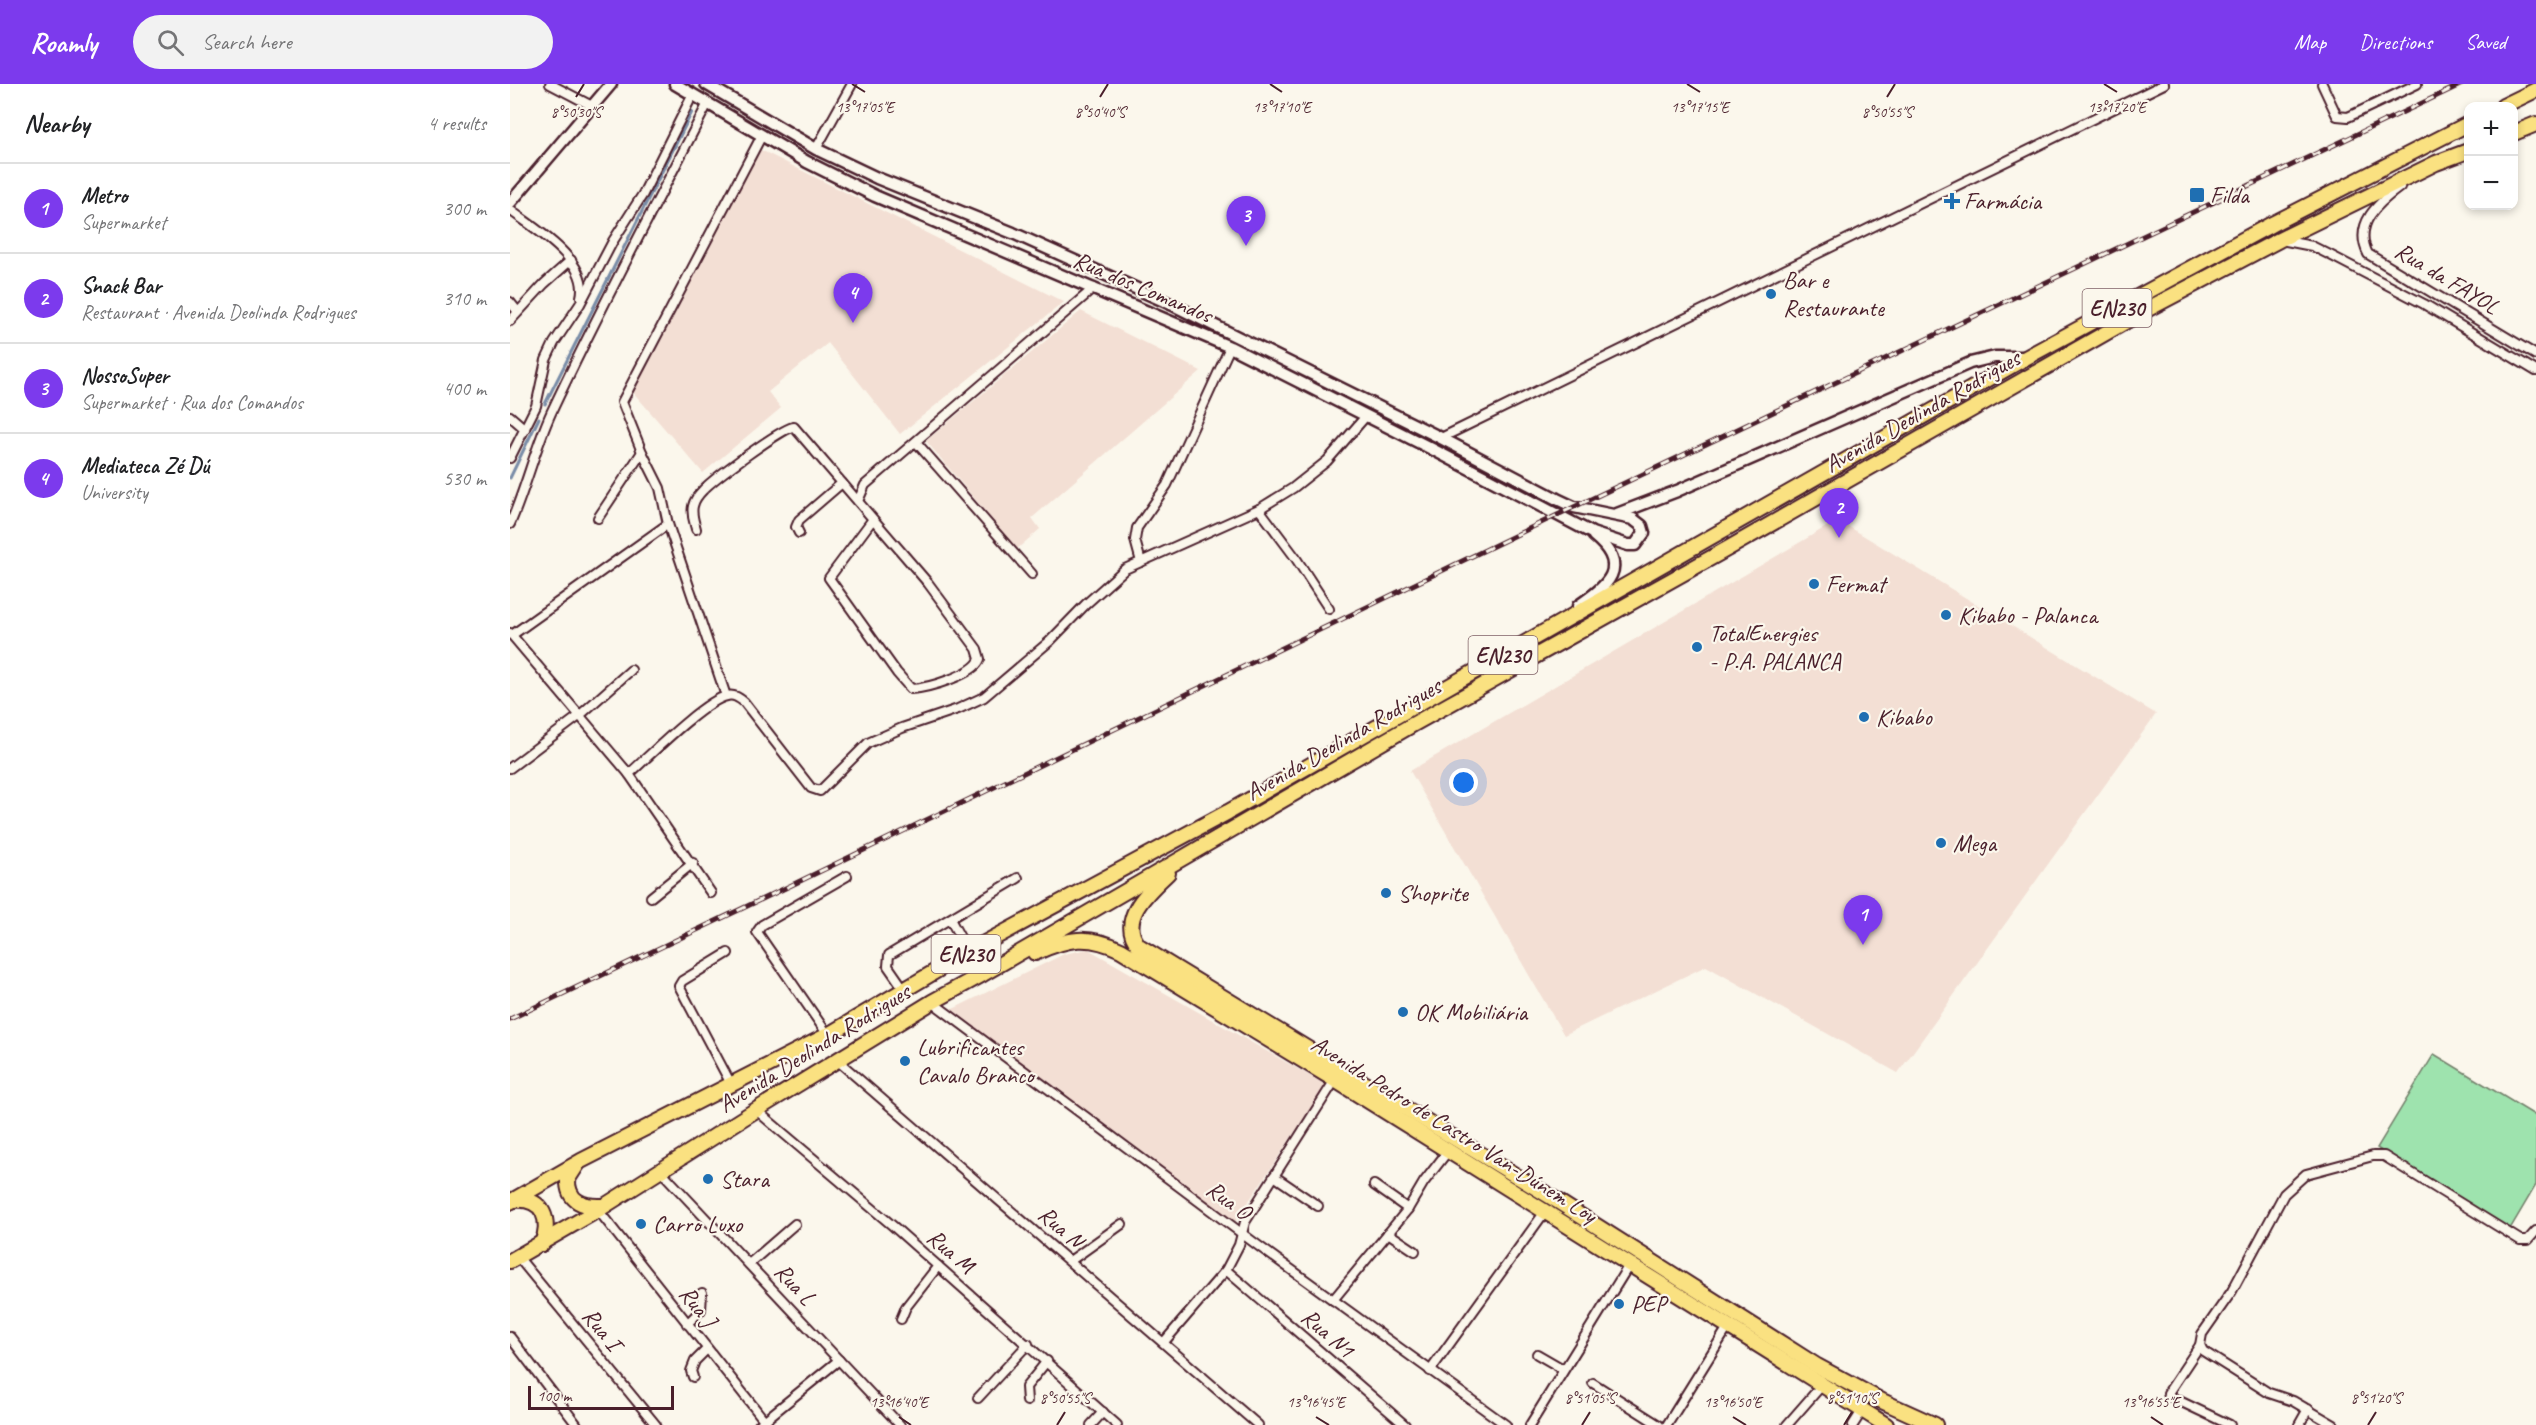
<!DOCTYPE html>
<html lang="en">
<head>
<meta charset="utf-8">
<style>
	:root { --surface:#fff; --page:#f2f2f2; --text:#202124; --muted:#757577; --line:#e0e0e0; --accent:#7c3aed }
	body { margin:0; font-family:Caveat,sans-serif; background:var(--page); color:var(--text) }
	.controls { position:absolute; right:18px; top:18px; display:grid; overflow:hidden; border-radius:12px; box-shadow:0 3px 9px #0003 }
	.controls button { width:54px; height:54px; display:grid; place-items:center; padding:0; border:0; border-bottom:2px solid var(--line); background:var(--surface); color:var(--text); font:30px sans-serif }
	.scale { position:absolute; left:18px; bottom:15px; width:146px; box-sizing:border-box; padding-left:6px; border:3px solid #4a1f2b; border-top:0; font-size:16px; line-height:21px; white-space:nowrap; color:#4a1f2b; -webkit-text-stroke:4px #fbf7ec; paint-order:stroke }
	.you { position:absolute; left:954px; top:699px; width:21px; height:21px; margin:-15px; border:4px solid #fff; border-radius:50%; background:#1a73e8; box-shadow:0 0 0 9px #1a73e833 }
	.badge { display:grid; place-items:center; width:39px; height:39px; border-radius:50%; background:var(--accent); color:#fff; font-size:20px; font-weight:700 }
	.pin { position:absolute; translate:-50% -50px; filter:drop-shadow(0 2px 3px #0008) }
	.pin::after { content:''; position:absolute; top:32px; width:21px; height:18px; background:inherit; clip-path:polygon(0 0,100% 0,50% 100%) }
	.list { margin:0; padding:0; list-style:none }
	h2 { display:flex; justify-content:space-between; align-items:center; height:78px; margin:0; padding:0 24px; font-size:26px }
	h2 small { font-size:20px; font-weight:400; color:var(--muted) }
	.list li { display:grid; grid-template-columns:39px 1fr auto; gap:18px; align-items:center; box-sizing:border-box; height:90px; padding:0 24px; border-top:2px solid var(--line) }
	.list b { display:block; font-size:22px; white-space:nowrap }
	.list p { margin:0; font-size:20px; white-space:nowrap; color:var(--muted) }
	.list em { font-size:20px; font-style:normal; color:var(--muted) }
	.icon { flex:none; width:33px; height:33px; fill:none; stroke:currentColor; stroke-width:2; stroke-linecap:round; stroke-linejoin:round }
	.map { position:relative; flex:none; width:2026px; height:1341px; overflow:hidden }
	header { display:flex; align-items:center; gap:36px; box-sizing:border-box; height:84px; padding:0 30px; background:var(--accent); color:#fff }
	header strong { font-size:28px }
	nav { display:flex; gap:33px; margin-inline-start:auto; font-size:21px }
	.search { width:420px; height:54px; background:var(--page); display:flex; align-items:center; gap:15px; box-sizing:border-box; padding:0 21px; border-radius:33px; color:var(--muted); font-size:22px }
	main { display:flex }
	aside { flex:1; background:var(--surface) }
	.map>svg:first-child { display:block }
	.built { fill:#f3dfd4 }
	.green { fill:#9ee3ae; stroke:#74816c; stroke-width:1.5 }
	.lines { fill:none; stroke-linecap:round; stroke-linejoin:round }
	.stream { stroke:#798ca7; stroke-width:3 }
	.street-casing { stroke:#4a1f2b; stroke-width:12 }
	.secondary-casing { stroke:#4a1f2b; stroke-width:15 }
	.highway-casing { stroke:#4a1f2b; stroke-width:18 }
	.street { stroke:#fbf7ec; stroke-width:8 }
	.secondary { stroke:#fbf7ec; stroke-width:10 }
	.highway { stroke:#fae181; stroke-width:14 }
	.rail-casing { stroke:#4a1f2b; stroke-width:5 }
	.rail { stroke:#fbf7ec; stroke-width:3; stroke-dasharray:9; stroke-linecap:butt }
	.ticks { fill:none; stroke:#4a1f2b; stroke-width:2 }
	.poi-dot { fill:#1f6fb2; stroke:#fbf7ec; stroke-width:2 }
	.labels { text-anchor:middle; stroke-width:4.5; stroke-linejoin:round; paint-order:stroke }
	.shield { fill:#fbf7ec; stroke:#7f6065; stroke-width:1.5 }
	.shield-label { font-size:22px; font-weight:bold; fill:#4a1f2b }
	.poi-label { font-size:24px; fill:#4a1f2b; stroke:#fbf7ec; text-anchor:start }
	.street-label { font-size:24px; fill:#4a1f2b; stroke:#fbf7ec }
	.ticks-label { font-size:15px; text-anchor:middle; fill:#4a1f2b; stroke:#fbf7ec; stroke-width:4.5; stroke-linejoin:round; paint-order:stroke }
</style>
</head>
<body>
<header>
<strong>Roamly</strong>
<div class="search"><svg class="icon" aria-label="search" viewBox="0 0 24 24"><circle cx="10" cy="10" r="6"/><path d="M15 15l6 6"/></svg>Search here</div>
<nav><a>Map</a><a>Directions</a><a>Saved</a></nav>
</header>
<main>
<aside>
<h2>Nearby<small>4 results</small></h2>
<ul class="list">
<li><span class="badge">1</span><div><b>Metro</b><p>Supermarket</p></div><em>300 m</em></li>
<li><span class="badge">2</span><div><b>Snack Bar</b><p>Restaurant · Avenida Deolinda Rodrigues</p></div><em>310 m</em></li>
<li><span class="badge">3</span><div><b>NossoSuper</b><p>Supermarket · Rua dos Comandos</p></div><em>400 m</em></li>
<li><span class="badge">4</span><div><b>Mediateca Zé Dú</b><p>University</p></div><em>530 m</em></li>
</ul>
</aside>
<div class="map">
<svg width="2026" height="1341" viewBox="0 0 2026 1341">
	<rect width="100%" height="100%" fill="#fbf7ec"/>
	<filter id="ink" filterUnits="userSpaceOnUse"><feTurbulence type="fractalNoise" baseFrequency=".0167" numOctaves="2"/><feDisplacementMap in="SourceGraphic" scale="12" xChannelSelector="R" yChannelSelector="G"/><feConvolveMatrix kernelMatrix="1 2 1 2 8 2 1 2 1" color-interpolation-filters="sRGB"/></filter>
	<g filter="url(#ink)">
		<g class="built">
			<path d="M 247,64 L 554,218 L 390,350 L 318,259 L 258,308 L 271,324 L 193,389 L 122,307 Z"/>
			<path d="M 571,227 L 691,287 L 522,434 L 530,445 L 507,465 L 416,357 Z"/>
			<path d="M 1328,436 L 1646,630 L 1388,989 L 1196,882 L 1054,951 L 900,687 Z"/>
			<path d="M 578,865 L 816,1001 L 725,1138 L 441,926 L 554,870 Z"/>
		</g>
		<path class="green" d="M 1924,970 L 2026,1032 L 2026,1101 L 2000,1145 L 1867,1064 Z"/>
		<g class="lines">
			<g class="stream">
				<path d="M 35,320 L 182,28"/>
				<path d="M 0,394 L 29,334"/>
			</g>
			<defs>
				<g id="street">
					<path d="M 40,0 L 82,22"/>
					<path d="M 1812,0 L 1827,32 L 1838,33 L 1907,0"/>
					<path d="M 306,65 L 342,0"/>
					<path d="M 1890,103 C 1868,119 1843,140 1858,170 L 2026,271"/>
					<path d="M 0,126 C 25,145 80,177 71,213"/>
					<path d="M 1771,156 L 1802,162 L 1820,171 L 1914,220 L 2026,287"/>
					<path d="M 0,218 L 8,228"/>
					<path d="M 0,237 L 34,200 L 61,176"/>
					<path d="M 0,332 L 15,345"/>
					<path d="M 931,354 L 1654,0"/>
					<path d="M 406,358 L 522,490"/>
					<path d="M 0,374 L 26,322 L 36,276 L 44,259 L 70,220 L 103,157 L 133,110 L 183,10"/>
					<path d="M 348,417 L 355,401 L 584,204"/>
					<path d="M 749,425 L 785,473 L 819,525"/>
					<path d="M 88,434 L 132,368"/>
					<path d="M 0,440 C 16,404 25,364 41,329 C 90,224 145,122 198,19"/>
					<path d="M 186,445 C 184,437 181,430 183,422 C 184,417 189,410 193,406 C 203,395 273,343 284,343 L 418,499 L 467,565 L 470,575 C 464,591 418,604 401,605 L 387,589 L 319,494 L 363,435"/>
					<path d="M 289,449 L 286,443 L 289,436 L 332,399"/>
					<path d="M 631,478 L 625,456 L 627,444 L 657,401 L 720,263"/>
					<path d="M 0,549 L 119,690 L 201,809"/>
					<path d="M 2,551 L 158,440"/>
					<path d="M 216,612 L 158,440 L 150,404 L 132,368 L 112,318 L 252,51"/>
					<path d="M 0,684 L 69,632 L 121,586"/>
					<path d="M 119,690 C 138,673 195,616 217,612 C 224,610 229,614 234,618 L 301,704 L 310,707 L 358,659 L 392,644 L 448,625 L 474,613 L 540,557 L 576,520 L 615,485 L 749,425 L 783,404 L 817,377 L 856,332"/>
					<path d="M 141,813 L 183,779"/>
					<path d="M 440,835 L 458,868"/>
					<path d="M 218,869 L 172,897 L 169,902 L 221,1000"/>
					<path d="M 394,905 L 378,882 L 379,871 L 508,794"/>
					<path d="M 422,918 L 750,1163 L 996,1341"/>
					<path d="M 318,951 L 247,848 L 252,841 L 337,792"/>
					<path d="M 328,977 L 748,1341"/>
					<path d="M 246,1026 L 383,1142 L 607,1341"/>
					<path d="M 151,1087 L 390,1341"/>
					<path d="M 764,1092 L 808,1122"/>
					<path d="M 864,1101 L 898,1125"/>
					<path d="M 88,1126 L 258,1341"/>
					<path d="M 878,1149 L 905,1167"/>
					<path d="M 8,1173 L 146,1341"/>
					<path d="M 560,1177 L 612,1140"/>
					<path d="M 239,1180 L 285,1140"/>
					<path d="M 716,1186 L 895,1341"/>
					<path d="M 823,1216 L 898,1125 L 914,1098 L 938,1067"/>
					<path d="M 391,1235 L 396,1223 L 428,1182"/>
					<path d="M 177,1240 L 191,1226 L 192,1209"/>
					<path d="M 0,1253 L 67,1341"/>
					<path d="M 654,1258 L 716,1186 L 729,1161 L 735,1138 L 825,996"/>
					<path d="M 1690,1261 L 1693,1267 L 1759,1309 L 1783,1317 L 1824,1341"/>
					<path d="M 1027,1270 L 1053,1285"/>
					<path d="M 920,1287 L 1034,1129"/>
					<path d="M 183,1293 L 181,1287 L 185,1277 L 197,1265"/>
					<path d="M 1083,1299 L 1149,1341"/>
					<path d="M 468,1314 L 518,1260"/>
					<path d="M 517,1317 L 516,1303 L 537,1277"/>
					<path d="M 249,1341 L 329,1276"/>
					<path d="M 581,1341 L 593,1328"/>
					<path d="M 1020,1341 L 1119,1181"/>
					<path d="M 1157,1341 L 1218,1243"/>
					<path d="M 1277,1341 L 1312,1301"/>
					<path d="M 1343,1341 L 1352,1327"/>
					<path d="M 1720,1341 L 1659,1312 L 1658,1309 L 1690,1261 L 1692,1250 L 1722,1207 L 1774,1110 L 1796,1090 L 1863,1072 L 1874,1072 L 2010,1156 L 2018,1156 L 2026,1147"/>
					<path d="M 1789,1341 L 1798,1325"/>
				</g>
				<g id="secondary">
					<path d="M 165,0 L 297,78 L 365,112 L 720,263 L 922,365 L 1082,449 L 1118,461 L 1125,461 L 1134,449 L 1132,442 L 1123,435 L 1064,423 L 1047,415 L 931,354 L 665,222 L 503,149 L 367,94 L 306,65 L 196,0"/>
					<path d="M 0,119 L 101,0"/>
					<path d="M 1107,430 L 1167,407 L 1460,279 L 1485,273 L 1517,273"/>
					<path d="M 1068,522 C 1097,502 1122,483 1084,452"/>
				</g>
				<g id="highway">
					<path d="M 1993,22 L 2026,6"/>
					<path d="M 2004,49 L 2026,40"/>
					<path d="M 658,789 C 640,806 606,835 629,862 L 1041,1113 L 1307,1282 L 1372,1317 L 1425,1341"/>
					<path d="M 525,869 C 558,854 578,850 611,866 L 825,996 L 1376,1341"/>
					<path d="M 67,1081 L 58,1095 C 57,1118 74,1123 93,1122"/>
					<path d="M 5,1116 C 34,1114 41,1136 32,1160"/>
					<path d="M 0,1118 L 71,1077 L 318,951 L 458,868 L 718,728 L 1517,273 L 1762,140 L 1958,40"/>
					<path d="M 0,1177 L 88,1126 L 246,1026 L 422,918 L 473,890 L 902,641 L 1217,465 L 1636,226 L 1769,156 L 1926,79 L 1958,67"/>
				</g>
			</defs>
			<use href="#street" class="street-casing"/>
			<use href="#secondary" class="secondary-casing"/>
			<use href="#highway" class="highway-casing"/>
			<use href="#street" class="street"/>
			<use href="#secondary" class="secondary"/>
			<use href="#highway" class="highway"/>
			<defs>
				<path id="rail" d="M 0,935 L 288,798 L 1064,423 L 1952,0"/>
			</defs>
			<use href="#rail" class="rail-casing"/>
			<use href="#rail" class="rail"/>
		</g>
	</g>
	<path class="ticks" d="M 342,0 L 355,8M 760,0 L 772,8M 1177,0 L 1190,8M 1594,0 L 1607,8M 66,13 L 74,0M 590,13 L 598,0M 1377,13 L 1385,0M 389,1333 L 401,1341M 806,1333 L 819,1341M 1223,1333 L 1236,1341M 1641,1333 L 1653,1341M 547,1341 L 555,1328M 1072,1341 L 1080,1328M 1334,1341 L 1342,1328M 1858,1341 L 1866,1328"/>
	<g class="poi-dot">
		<rect x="1679" y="103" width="16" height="16" rx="3"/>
		<path d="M1439 108h6v6h6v6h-6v6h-6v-6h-6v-6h6z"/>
		<circle cx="1261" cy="210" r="6"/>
		<circle cx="1304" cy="500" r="6"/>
		<circle cx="1436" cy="531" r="6"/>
		<circle cx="1187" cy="563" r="6"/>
		<circle cx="1354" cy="633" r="6"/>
		<circle cx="1431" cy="759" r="6"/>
		<circle cx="876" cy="809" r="6"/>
		<circle cx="893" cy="928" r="6"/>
		<circle cx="395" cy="977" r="6"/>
		<circle cx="198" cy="1095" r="6"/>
		<circle cx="131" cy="1140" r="6"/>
		<circle cx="1109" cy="1220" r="6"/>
	</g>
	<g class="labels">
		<g class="shield">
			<rect x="1572.5" y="205" width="69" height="38" rx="4.5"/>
			<rect x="958.5" y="552" width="69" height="38" rx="4.5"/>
			<rect x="421.5" y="851" width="69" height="38" rx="4.5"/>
		</g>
		<g class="shield-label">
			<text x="1607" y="232">EN230</text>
			<text x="993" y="579">EN230</text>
			<text x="456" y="878">EN230</text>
		</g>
		<g class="poi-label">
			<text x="1700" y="119">Filda</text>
			<text x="1454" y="125">Farmácia</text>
			<text x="1273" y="204">Bar e<tspan x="1273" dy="28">Restaurante</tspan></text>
			<text x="1316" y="508">Fermat</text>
			<text x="1448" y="539">Kibabo - Palanca</text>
			<text x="1199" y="557">TotalEnergies<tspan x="1199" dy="28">- P.A. PALANCA</tspan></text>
			<text x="1366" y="641">Kibabo</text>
			<text x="1443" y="767">Mega</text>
			<text x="888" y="817">Shoprite</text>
			<text x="905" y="936">OK Mobiliária</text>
			<text x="407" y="971">Lubrificantes<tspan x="407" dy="28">Cavalo Branco</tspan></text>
			<text x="210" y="1103">Stara</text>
			<text x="143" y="1148">Carro Luxo</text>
			<text x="1121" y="1228">PEP</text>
		</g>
		<g class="street-label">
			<text transform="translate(1937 194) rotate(31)" y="8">Rua da FAYOL</text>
			<text transform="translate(633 203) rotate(23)" y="8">Rua dos Comandos</text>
			<text transform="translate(1412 327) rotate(-30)" y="8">Avenida Deolinda Rodrigues</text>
			<text transform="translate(833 655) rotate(-30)" y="8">Avenida Deolinda Rodrigues</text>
			<text transform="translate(304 964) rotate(-32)" y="8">Avenida Deolinda Rodrigues</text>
			<text transform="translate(944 1045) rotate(32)" y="8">Avenida Pedro de Castro Van-Dúnem Loy</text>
			<text transform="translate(719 1116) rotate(36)" y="8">Rua O</text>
			<text transform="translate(551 1143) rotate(41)" y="8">Rua N</text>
			<text transform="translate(441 1167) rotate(41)" y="8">Rua M</text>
			<text transform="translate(285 1200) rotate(47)" y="8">Rua L</text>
			<text transform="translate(188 1222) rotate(52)" y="8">Rua J</text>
			<text transform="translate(92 1245) rotate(51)" y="8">Rua I</text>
			<text transform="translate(818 1249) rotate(41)" y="8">Rua N1</text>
		</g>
	</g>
	<g class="ticks-label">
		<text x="355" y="28">13°17'05"E</text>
		<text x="772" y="28">13°17'10"E</text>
		<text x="1190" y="28">13°17'15"E</text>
		<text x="1607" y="28">13°17'20"E</text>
		<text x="66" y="33">8°50'30"S</text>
		<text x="590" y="33">8°50'40"S</text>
		<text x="1377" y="33">8°50'55"S</text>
		<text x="555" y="1319">8°50'55"S</text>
		<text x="1080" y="1319">8°51'05"S</text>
		<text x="1342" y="1319">8°51'10"S</text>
		<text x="1866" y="1319">8°51'20"S</text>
		<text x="389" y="1323">13°16'40"E</text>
		<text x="806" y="1323">13°16'45"E</text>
		<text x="1223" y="1323">13°16'50"E</text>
		<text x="1641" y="1323">13°16'55"E</text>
	</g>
</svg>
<div class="controls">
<button>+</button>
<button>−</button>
</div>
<div class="scale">100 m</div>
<div class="you"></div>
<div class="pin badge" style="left:1353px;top:861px">1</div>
<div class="pin badge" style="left:1329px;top:454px">2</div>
<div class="pin badge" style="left:736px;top:162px">3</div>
<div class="pin badge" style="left:343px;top:239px">4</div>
</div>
</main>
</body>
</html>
